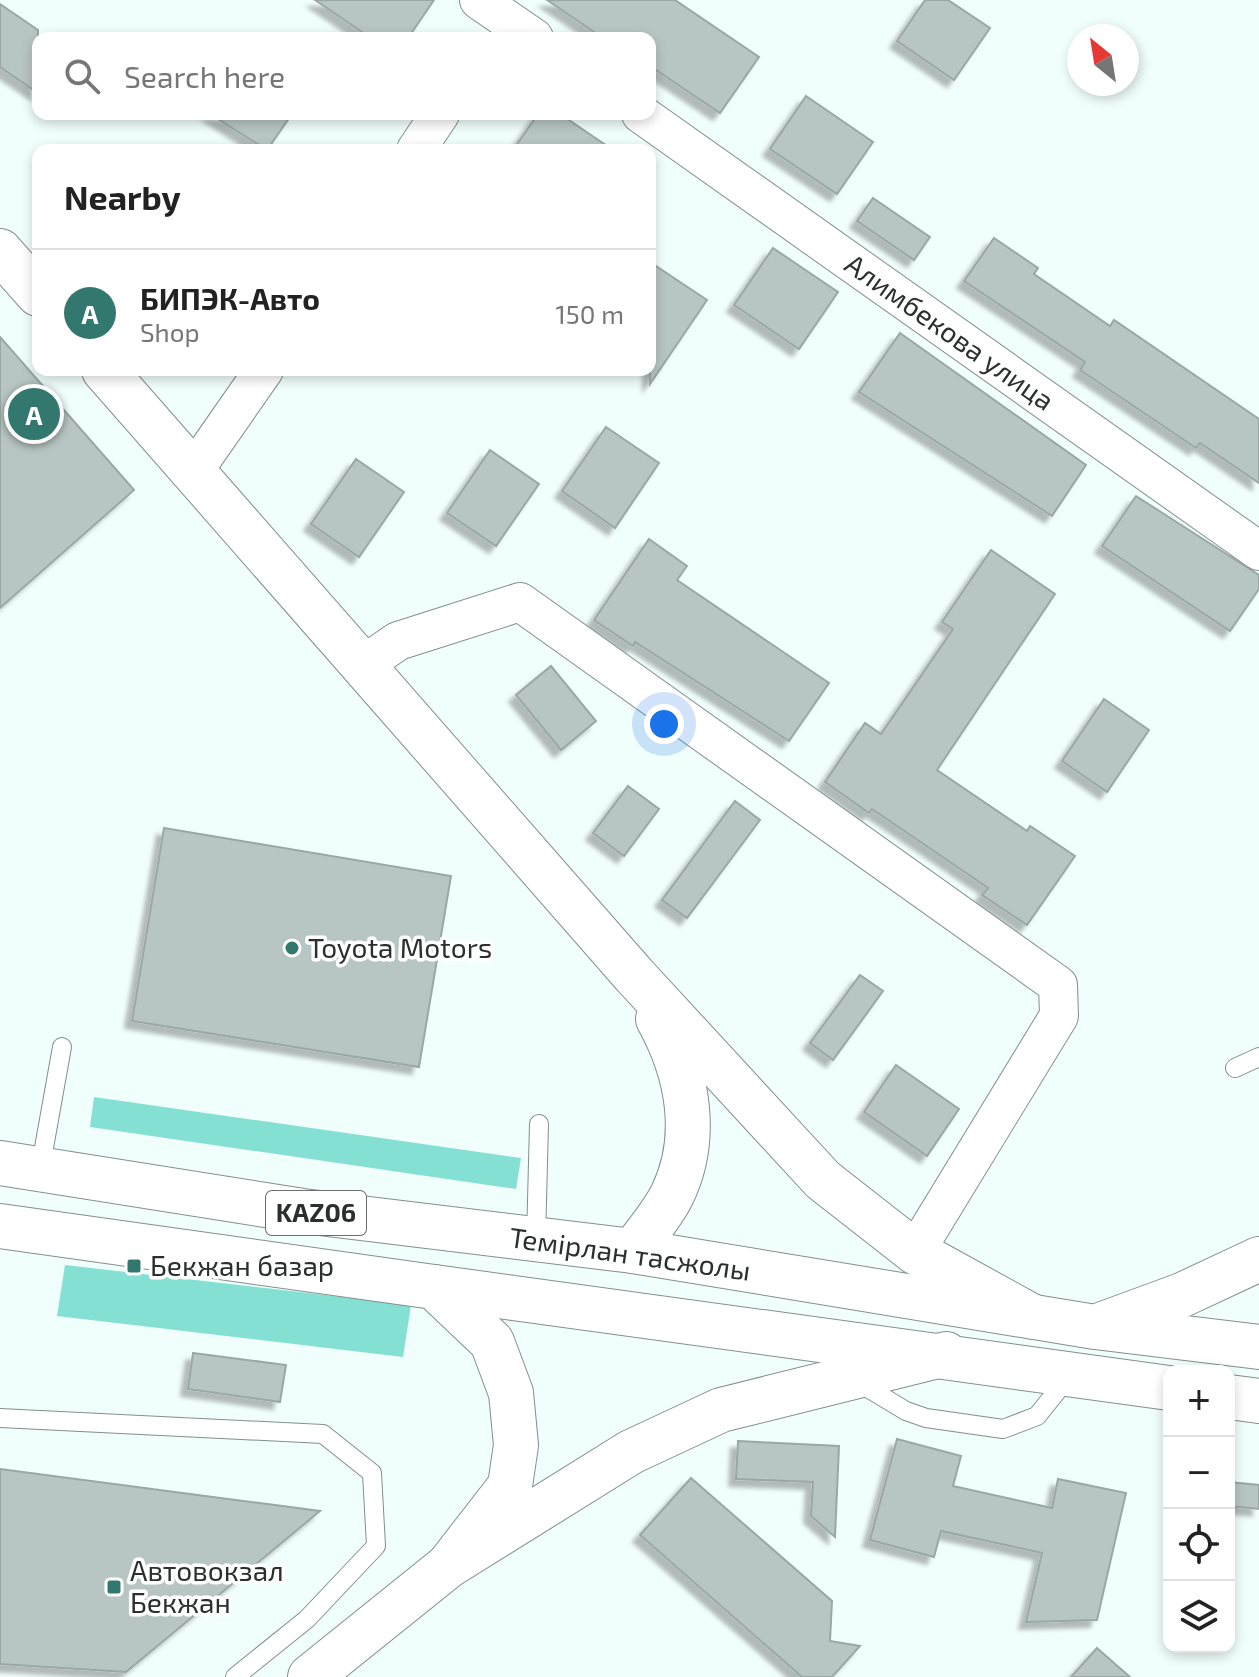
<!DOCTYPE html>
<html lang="en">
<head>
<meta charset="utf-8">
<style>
	:root { --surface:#fff; --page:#f2f2f2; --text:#222; --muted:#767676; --line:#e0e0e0; --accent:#32786f }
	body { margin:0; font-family:"Exo 2",sans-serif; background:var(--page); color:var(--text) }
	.controls { position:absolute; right:24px; bottom:24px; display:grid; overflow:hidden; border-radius:16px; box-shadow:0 4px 12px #0003 }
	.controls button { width:72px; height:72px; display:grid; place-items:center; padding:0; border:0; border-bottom:2px solid var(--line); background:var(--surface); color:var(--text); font:40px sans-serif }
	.compass { position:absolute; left:1067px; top:24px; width:72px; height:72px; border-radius:50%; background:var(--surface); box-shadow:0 4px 12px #0003; rotate:330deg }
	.you { position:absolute; left:664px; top:724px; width:28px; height:28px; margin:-20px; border:6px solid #fff; border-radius:50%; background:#1a73e8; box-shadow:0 0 0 12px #1a73e833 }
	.badge { display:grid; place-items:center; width:52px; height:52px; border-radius:50%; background:var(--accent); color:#fff; font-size:26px; font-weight:700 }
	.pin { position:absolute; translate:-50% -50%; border:4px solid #fff; box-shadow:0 2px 8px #0006 }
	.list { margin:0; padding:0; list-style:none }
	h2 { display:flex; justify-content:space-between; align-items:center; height:104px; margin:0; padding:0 32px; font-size:34px }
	h2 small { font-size:26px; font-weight:400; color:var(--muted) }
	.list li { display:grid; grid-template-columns:52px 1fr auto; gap:24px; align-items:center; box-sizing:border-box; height:128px; padding:0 32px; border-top:2px solid var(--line) }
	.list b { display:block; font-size:30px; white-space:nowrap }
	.list p { margin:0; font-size:26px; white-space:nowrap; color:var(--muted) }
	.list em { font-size:26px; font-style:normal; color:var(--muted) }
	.icon { flex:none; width:44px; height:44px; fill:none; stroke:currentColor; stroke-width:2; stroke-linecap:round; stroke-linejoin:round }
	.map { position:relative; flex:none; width:1259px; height:1677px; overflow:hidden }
	.search { position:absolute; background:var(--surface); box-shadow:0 4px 12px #0003; left:32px; top:32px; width:624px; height:88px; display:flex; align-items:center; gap:20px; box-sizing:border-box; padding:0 28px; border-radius:16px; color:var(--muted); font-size:30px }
	.panel { position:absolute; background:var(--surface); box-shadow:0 4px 12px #0003; left:32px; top:144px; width:624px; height:232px; border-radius:16px }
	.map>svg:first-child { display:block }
	.green { fill:#84e0d3 }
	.building { fill:#b8c6c3; stroke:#9aa7a5; stroke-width:2; filter:url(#shadow) }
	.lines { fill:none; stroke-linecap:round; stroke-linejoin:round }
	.service-casing { stroke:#828f8d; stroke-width:20 }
	.minor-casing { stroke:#828f8d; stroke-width:40 }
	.primary-casing { stroke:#828f8d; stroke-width:46 }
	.trunk-casing { stroke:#828f8d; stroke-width:46 }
	.service { stroke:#fff; stroke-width:18 }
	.minor { stroke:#fff; stroke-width:38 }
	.primary { stroke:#fff; stroke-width:44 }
	.trunk { stroke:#fff; stroke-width:44 }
	.poi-dot { fill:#32786f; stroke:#fff; stroke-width:3 }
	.labels { text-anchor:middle; stroke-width:7; stroke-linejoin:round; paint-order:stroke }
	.shield { fill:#fff; stroke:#6b6e6d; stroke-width:2 }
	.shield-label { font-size:26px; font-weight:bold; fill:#2b302f }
	.street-label { font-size:28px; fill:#2b302f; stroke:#fff }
	.poi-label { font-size:28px; fill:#2b302f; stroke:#fff; text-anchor:start }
</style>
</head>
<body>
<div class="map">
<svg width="1259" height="1677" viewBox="0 0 1259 1677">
	<defs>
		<filter id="shadow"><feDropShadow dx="-7" dy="7" stdDeviation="2" flood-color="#0004"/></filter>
	</defs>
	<rect width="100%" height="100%" fill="#f0fefc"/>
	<g class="green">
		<path d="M 94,1097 L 521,1158 L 516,1189 L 90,1127 Z"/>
		<path d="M 65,1265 L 411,1305 L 403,1357 L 57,1316 Z"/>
	</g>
	<g class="building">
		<path d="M 315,0 L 434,0 L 408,38 L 371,38 Z"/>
		<path d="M 547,0 L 675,0 L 759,57 L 720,113 L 650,66 L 650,38 L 603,38 Z"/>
		<path d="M 925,0 L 948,0 L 990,28 L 954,80 L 897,41 Z"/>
		<path d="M 0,4 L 38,30 L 38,93 L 0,67 Z"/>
		<path d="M 806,96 L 873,142 L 837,194 L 770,149 Z"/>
		<path d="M 210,114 L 292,114 L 267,150 Z"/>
		<path d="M 538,114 L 560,114 L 613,150 L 513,150 Z"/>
		<path d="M 873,198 L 930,237 L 914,260 L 857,221 Z"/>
		<path d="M 994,238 L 1038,268 L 1034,274 L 1110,326 L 1114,320 L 1259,419 L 1259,483 L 1200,443 L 1196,448 L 1080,370 L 1085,362 L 964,281 Z"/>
		<path d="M 773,248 L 838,292 L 799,349 L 734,305 Z"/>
		<path d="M 650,262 L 707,300 L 650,384 Z"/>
		<path d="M 900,333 L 1086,465 L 1052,516 L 859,392 Z"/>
		<path d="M 0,337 L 134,490 L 0,608 Z"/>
		<path d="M 606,427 L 659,463 L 615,528 L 562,491 Z"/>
		<path d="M 490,450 L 539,484 L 496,546 L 447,513 Z"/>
		<path d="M 356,459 L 404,492 L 359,557 L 311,524 Z"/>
		<path d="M 1136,496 L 1259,575 L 1259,589 L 1230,631 L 1102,546 Z"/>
		<path d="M 649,539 L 687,566 L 677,580 L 829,683 L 789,741 L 635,642 L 633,646 L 594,620 Z"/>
		<path d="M 991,550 L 1055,594 L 937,770 L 1027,831 L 1030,826 L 1075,856 L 1027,925 L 982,895 L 988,888 L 872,809 L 869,813 L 825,782 L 865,723 L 881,734 L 953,629 L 942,622 Z"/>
		<path d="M 551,666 L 596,721 L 561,750 L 516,695 Z"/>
		<path d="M 1104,699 L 1149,730 L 1107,792 L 1062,761 Z"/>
		<path d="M 628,786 L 659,809 L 624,856 L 593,833 Z"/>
		<path d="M 735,801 L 760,820 L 687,918 L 662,900 Z"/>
		<path d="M 164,828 L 451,876 L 419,1067 L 132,1021 Z"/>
		<path d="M 860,975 L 883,991 L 833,1060 L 810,1043 Z"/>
		<path d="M 896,1065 L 959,1109 L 927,1156 L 864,1112 Z"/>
		<path d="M 193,1353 L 286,1365 L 280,1402 L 188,1389 Z"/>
		<path d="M 897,1439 L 961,1456 L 953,1486 L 1052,1508 L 1058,1479 L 1126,1493 L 1097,1620 L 1026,1622 L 1042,1553 L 941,1531 L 934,1557 L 870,1540 Z"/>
		<path d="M 738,1441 L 839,1446 L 835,1537 L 811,1516 L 813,1482 L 736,1479 Z"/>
		<path d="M 0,1469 L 320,1511 L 126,1672 L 0,1664 Z"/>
		<path d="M 691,1478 L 832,1601 L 830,1641 L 860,1646 L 832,1677 L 802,1677 L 640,1535 Z"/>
		<path d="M 1229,1482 L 1259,1485 L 1259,1509 L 1229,1506 Z"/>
		<path d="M 1097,1648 L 1130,1677 L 1071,1677 Z"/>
	</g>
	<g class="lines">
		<defs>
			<g id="service">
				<path d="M 1235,1068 L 1259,1057"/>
				<path d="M 40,1170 L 62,1047"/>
				<path d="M 536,1239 L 539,1124"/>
				<path d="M 856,1381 L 906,1411 L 926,1418 L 1003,1429 L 1037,1416 L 1070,1375"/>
				<path d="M 0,1418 L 323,1434 L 372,1473 L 376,1546 L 307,1619 L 235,1677"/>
			</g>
			<g id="minor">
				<path d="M 479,0 L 534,38"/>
				<path id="s1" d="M 641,114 L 1259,551"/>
				<path d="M 416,150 L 440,114"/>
				<path d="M 193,472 L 264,370"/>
				<path d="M 363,665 L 398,641 L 520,602 L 1058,985 L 1059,1016 L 915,1252"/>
			</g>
			<g id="primary">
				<path d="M 633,1251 L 1095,1327 L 1259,1347"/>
				<path d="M 434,1287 L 1169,1388"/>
				<path d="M 1103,1324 L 1182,1295 L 1259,1259"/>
				<path d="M 1229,1397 L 1259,1401"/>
			</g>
			<g id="trunk">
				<path d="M 0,251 L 38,294"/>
				<path d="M 104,370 L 634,975 L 823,1180 L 915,1252 L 1033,1317"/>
				<path d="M 0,1163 L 303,1211 L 633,1251 C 646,1233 662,1215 672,1195 C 700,1138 688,1073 658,1019"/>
				<path d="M 0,1226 L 434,1287 L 492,1342 L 511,1393 L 516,1445 L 510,1486 L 448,1566"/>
				<path d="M 310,1677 L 448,1566 L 631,1452 L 721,1410 L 946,1354"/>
			</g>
		</defs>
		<use href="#service" class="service-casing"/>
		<use href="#minor" class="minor-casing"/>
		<use href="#primary" class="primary-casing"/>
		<use href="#trunk" class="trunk-casing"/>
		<use href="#service" class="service"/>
		<use href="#minor" class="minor"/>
		<use href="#primary" class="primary"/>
		<use href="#trunk" class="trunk"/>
	</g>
	<g class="poi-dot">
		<circle cx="292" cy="948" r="8"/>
		<rect x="126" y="1258" width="16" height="16" rx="4"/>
		<rect x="106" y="1579" width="16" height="16" rx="4"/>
	</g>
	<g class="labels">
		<rect class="shield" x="266" y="1191" width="100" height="44" rx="6"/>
		<g class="shield-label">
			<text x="316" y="1222">KАZ06</text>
		</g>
		<g class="street-label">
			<text dy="10" stroke="none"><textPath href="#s1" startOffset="378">Алимбекова улица</textPath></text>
			<text transform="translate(630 1254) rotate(8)" y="10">Темірлан тасжолы</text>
		</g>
		<g class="poi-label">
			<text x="308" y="958">Toyota Motors</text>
			<text x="150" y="1276">Бекжан базар</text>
			<text x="130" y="1581">Автовокзал<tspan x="130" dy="32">Бекжан</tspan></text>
		</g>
	</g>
</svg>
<div class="controls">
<button>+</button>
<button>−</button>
<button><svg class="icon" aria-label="locate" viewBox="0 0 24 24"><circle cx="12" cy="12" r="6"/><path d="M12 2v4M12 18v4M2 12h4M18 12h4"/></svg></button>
<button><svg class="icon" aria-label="layers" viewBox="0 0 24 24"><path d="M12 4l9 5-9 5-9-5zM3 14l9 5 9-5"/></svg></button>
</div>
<svg class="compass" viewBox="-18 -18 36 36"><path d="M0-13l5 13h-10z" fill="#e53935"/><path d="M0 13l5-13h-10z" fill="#767676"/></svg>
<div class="you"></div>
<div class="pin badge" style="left:34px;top:414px">A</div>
<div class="search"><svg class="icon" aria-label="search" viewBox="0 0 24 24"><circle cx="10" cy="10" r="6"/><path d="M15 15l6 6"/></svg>Search here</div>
<section class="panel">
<h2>Nearby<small></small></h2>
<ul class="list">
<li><span class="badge">A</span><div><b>БИПЭК-Авто</b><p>Shop</p></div><em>150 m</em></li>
</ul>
</section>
</div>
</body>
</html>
